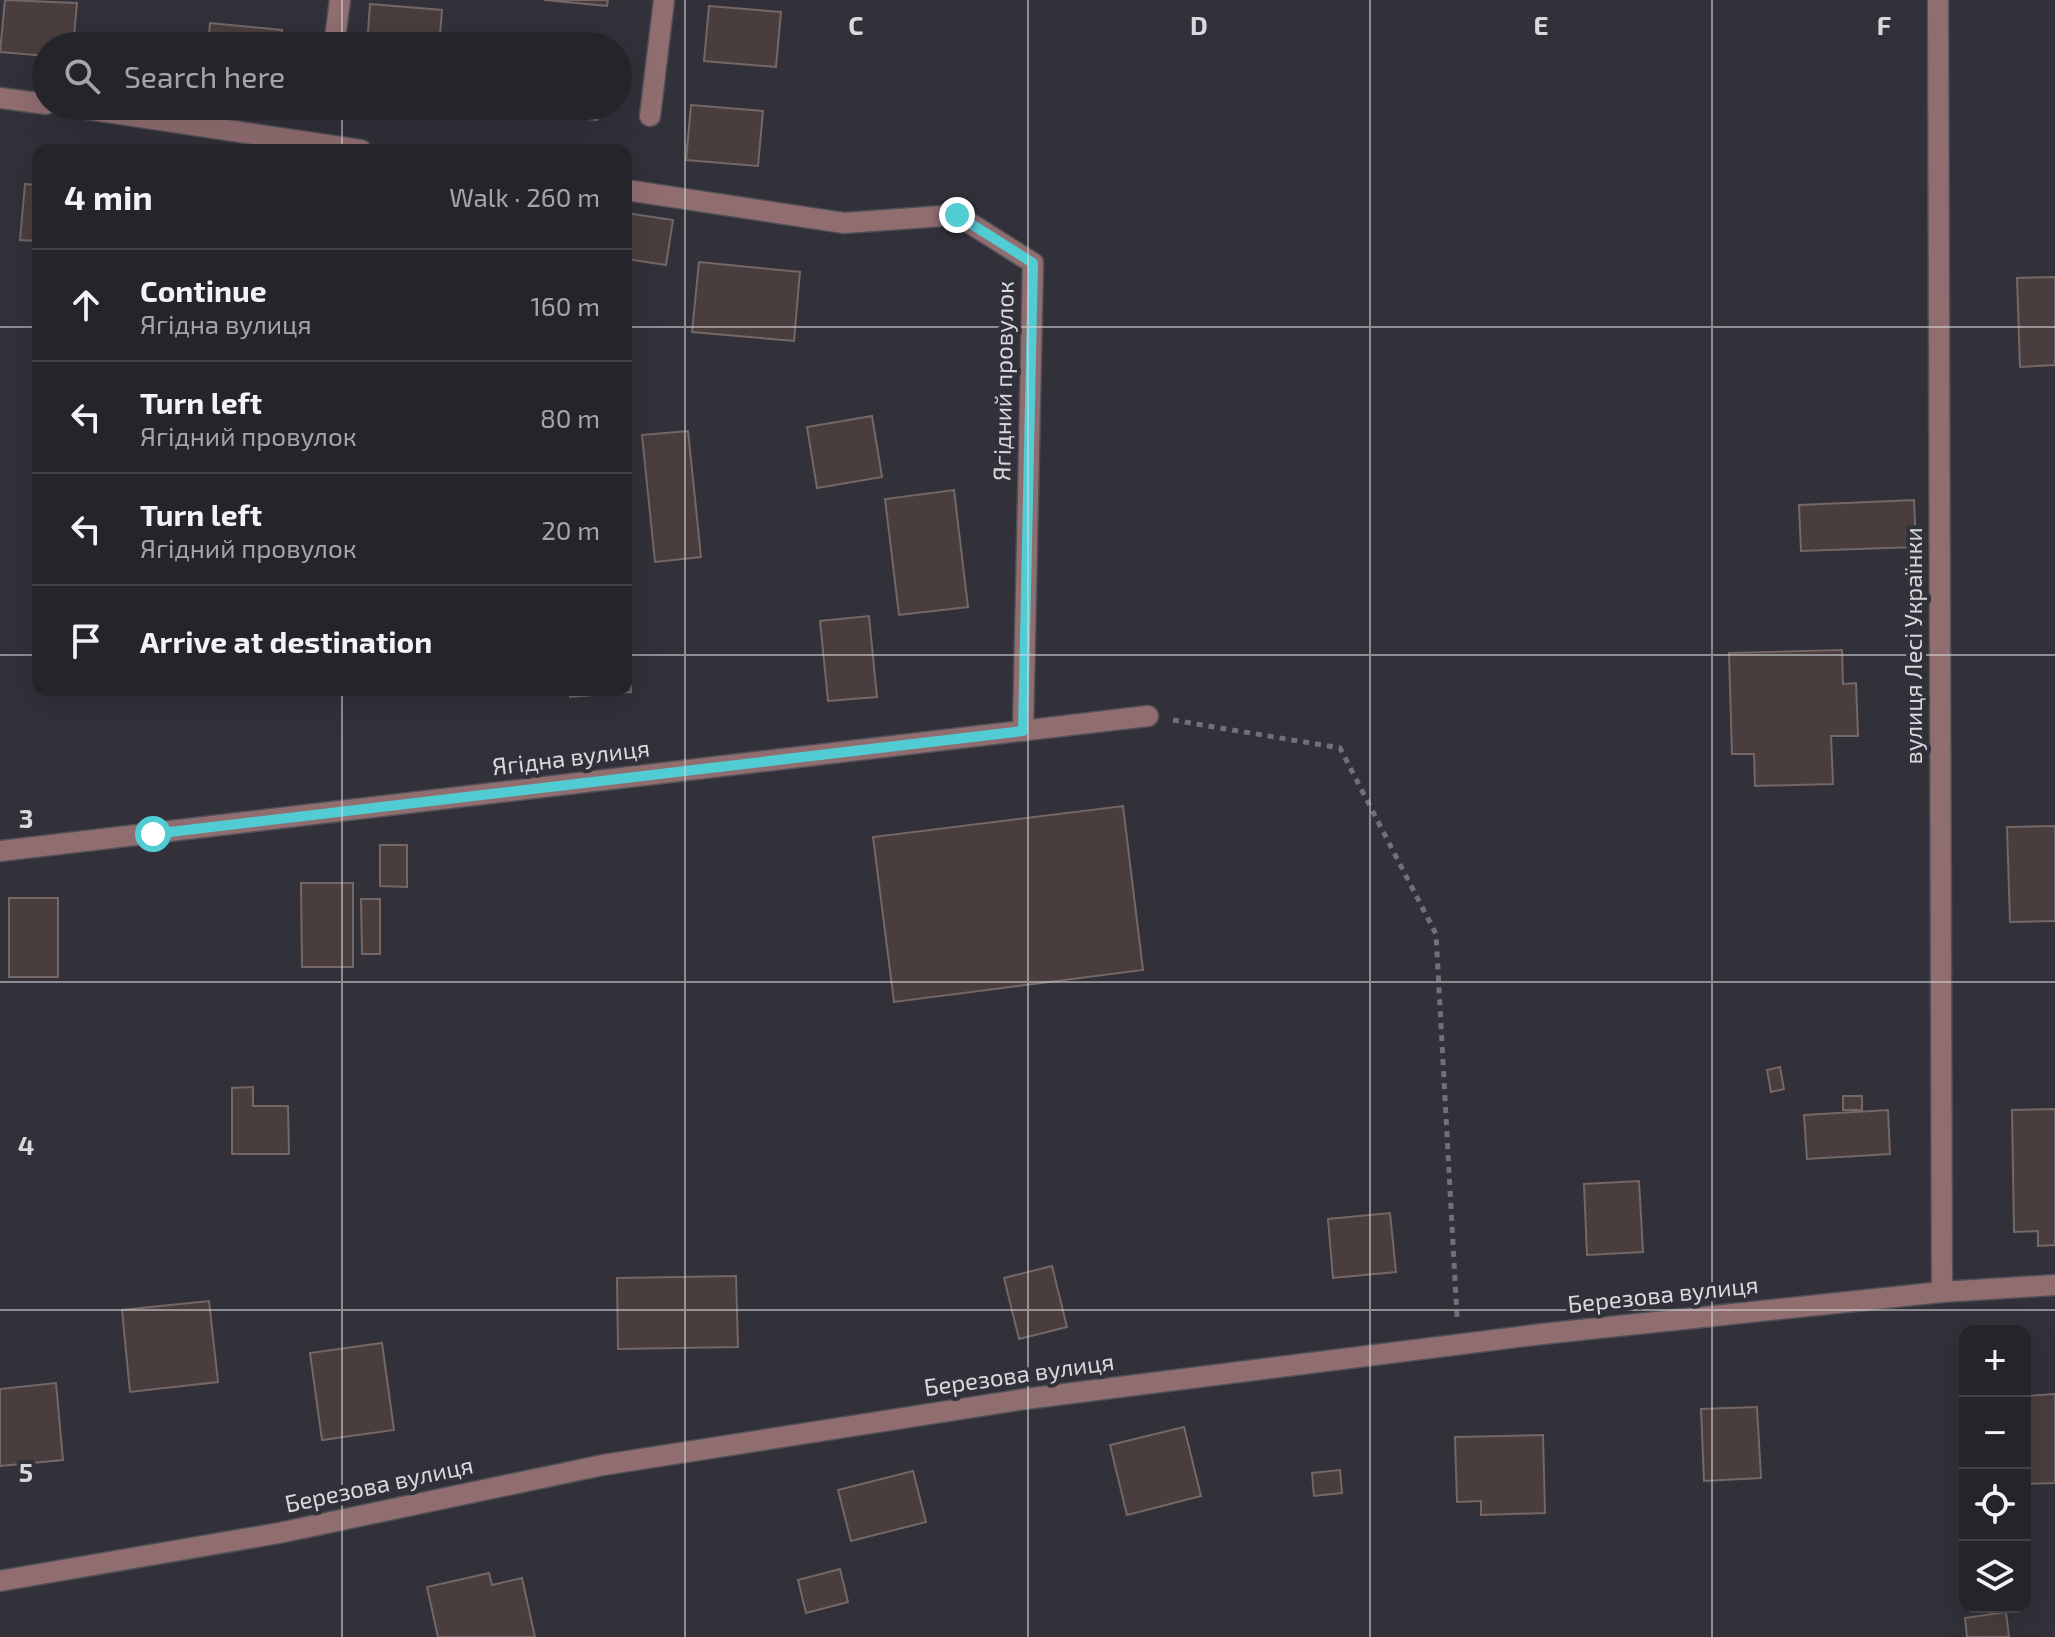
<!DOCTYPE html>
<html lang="en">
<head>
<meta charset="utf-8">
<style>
	:root { --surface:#26242b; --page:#323037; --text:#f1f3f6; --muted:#a4a4a9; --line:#424147 }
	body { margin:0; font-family:"Exo 2",sans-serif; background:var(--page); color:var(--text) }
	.controls { position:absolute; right:24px; bottom:24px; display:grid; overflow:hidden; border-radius:16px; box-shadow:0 8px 32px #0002 }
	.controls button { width:72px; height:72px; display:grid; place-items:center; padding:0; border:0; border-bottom:2px solid var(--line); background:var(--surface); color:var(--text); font:40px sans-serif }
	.stop { position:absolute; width:24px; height:24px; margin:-18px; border:6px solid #51ccd2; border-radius:50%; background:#fff }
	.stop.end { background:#51ccd2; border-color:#fff; box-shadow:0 2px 8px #0008 }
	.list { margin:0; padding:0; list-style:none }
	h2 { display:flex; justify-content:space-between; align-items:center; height:104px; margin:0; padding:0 32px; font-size:34px }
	h2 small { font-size:26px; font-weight:400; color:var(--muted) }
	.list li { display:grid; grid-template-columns:52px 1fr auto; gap:24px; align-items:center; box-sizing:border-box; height:112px; padding:0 32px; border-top:2px solid var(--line) }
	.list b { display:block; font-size:30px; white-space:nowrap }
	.list p { margin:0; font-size:26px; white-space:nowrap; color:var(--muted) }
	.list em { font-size:26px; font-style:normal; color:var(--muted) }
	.icon { flex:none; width:44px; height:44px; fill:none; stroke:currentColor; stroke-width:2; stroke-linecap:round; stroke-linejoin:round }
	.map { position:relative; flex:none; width:2055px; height:1637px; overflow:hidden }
	.search { position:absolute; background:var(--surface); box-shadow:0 8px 32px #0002; left:32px; top:32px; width:600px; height:88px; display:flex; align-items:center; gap:20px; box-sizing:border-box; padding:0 28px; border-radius:44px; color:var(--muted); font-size:30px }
	.panel { position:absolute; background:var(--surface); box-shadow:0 8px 32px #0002; left:32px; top:144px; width:600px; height:552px; border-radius:16px }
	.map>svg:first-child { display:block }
	.building { fill:#493e3d; stroke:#746766; stroke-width:2 }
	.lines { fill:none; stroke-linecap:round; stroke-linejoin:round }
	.minor-casing { stroke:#504e57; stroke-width:23 }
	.path { stroke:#717078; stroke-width:5; stroke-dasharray:6 6; stroke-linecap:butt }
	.minor { stroke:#906e70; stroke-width:20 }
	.route { stroke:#51ccd2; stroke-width:10 }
	.grid { fill:none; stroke:#d9d8de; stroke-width:2; stroke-opacity:0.55 }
	.labels { text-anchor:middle; stroke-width:8; stroke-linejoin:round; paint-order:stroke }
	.street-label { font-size:24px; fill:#d9d8de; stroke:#323039 }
	.grid-label { font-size:26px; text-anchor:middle; font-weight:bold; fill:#d9d8de; stroke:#323039; stroke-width:8; stroke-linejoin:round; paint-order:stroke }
</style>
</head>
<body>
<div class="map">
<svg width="2055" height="1637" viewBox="0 0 2055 1637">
	<rect width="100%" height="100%" fill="#323039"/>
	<g class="building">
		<path d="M 5,0 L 77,3 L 73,46 L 46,46 L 46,56 L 0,52 Z"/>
		<path d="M 544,0 L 608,0 L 607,6 Z"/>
		<path d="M 370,4 L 442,10 L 439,46 L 367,46 Z"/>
		<path d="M 709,6 L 781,12 L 776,67 L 704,61 Z"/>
		<path d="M 210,23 L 282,30 L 281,46 L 208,46 Z"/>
		<path d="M 691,105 L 763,111 L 758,166 L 686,160 Z"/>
		<path d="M 526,106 L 598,106 L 597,120 L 525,114 Z"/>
		<path d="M 25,184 L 38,185 L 38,241 L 20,240 Z"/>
		<path d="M 626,213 L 673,220 L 666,265 L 626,259 Z"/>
		<path d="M 699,262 L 800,272 L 794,341 L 692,332 Z"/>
		<path d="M 2055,277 L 2055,365 L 2020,367 L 2017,278 Z"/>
		<path d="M 872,416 L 882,477 L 817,488 L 807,427 Z"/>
		<path d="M 688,431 L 701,557 L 655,562 L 642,435 Z"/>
		<path d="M 954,490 L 968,607 L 899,615 L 885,499 Z"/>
		<path d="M 1914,500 L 1916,547 L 1801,551 L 1799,505 Z"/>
		<path d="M 869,616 L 877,697 L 828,701 L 820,621 Z"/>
		<path d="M 626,637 L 631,692 L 570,697 L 570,690 L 626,690 Z"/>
		<path d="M 1842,650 L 1843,684 L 1856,683 L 1858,736 L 1831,736 L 1833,784 L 1755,786 L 1754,754 L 1732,754 L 1729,653 Z"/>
		<path d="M 1123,806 L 1143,970 L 894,1002 L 873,837 Z"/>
		<path d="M 2055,826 L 2055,921 L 2010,922 L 2007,827 Z"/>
		<path d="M 380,845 L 407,845 L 407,887 L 380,886 Z"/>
		<path d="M 301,883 L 353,883 L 353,967 L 302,967 Z"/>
		<rect x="9" y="898" width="49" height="79"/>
		<path d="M 361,899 L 380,899 L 380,954 L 362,954 Z"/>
		<path d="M 1780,1067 L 1784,1089 L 1771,1092 L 1767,1070 Z"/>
		<path d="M 253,1087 L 253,1106 L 288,1106 L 289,1154 L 232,1154 L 232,1088 Z"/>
		<rect x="1843" y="1096" width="19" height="14"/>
		<path d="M 2055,1109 L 2055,1245 L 2038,1246 L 2038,1231 L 2014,1232 L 2012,1110 Z"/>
		<path d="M 1888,1110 L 1890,1154 L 1807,1159 L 1804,1115 Z"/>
		<path d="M 1639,1181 L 1643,1252 L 1587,1255 L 1584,1184 Z"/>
		<path d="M 1390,1213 L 1396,1272 L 1333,1278 L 1328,1219 Z"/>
		<path d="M 1052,1266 L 1067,1327 L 1019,1339 L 1004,1278 Z"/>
		<path d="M 736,1276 L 738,1347 L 618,1349 L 617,1278 Z"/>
		<path d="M 209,1301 L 218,1382 L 130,1392 L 122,1310 Z"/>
		<path d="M 382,1343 L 394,1430 L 322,1440 L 310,1353 Z"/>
		<path d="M 56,1383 L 63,1460 L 0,1466 L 0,1389 Z"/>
		<path d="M 2055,1394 L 2055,1483 L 2025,1484 L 2025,1396 Z"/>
		<path d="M 1757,1407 L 1761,1478 L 1704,1481 L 1701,1409 Z"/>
		<path d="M 1184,1427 L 1201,1496 L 1127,1515 L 1110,1445 Z"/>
		<path d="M 1543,1435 L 1545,1513 L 1481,1515 L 1481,1501 L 1457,1502 L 1455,1437 Z"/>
		<path d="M 1340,1470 L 1342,1493 L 1314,1496 L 1312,1473 Z"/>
		<path d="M 913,1471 L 926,1522 L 851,1541 L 838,1490 Z"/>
		<path d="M 840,1569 L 848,1602 L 806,1613 L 798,1580 Z"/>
		<path d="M 489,1573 L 492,1585 L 522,1578 L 535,1637 L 438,1637 L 427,1587 Z"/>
		<path d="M 2006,1612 L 2009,1637 L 1967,1637 L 1965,1618 Z"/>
	</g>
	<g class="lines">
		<defs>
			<g id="minor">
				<path d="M 1938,0 L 1942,1292"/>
				<path d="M 334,46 L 340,0"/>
				<path d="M 0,98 L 46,104"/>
				<path d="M 66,106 L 361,150"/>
				<path d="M 650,116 L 664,0"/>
				<path d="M 626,190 L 844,223 L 957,215 L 1033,263 L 1023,731"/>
				<path d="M 0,851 L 1148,716"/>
				<path d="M 0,1581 L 279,1533 L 603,1465 L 1025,1399 L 1542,1334 L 1942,1292 L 2055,1285"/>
			</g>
		</defs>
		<use href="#minor" class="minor-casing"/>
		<path class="path" d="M 1173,720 L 1340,748 L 1436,934 L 1457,1317"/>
		<use href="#minor" class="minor"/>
	</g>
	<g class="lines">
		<path class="route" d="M 153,834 L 1023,731 L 1033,263 L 957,215"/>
	</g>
	<path class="grid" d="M 342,0 L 342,46M 685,0 L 685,1637M 1028,0 L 1028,1637M 1370,0 L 1370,1637M 1712,0 L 1712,1637M 342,106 L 342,150M 0,327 L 38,327M 626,327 L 2055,327M 0,655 L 38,655M 626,655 L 2055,655M 342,690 L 342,1637M 0,982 L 2055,982M 0,1310 L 2055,1310"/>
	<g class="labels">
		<g class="street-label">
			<text transform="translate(1004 381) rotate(-89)" y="8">Ягідний провулок</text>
			<text transform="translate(1914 646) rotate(-90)" y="8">вулиця Лесі Українки</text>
			<text transform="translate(571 758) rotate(-7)" y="8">Ягідна вулиця</text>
			<text transform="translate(1663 1295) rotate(-6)" y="8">Березова вулиця</text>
			<text transform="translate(1019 1375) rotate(-8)" y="8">Березова вулиця</text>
			<text transform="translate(379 1485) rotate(-12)" y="8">Березова вулиця</text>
		</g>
	</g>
	<g class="grid-label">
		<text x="856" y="35">C</text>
		<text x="1199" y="35">D</text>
		<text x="1541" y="35">E</text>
		<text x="1884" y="35">F</text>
		<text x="26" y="828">3</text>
		<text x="26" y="1155">4</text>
		<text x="26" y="1482">5</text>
	</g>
</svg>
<div class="controls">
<button>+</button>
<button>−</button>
<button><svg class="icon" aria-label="locate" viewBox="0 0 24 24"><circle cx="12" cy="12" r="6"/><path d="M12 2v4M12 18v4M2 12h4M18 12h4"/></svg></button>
<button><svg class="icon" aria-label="layers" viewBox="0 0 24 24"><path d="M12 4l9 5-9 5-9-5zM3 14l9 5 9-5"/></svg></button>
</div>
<div class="stop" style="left:153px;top:834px"></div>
<div class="stop end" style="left:957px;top:215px"></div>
<div class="search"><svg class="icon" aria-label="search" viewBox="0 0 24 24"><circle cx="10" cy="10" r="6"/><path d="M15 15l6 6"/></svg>Search here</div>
<section class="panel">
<h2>4 min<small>Walk · 260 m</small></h2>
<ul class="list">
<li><svg class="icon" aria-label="ahead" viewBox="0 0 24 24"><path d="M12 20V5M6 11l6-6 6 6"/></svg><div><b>Continue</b><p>Ягідна вулиця</p></div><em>160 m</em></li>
<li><svg class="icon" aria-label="left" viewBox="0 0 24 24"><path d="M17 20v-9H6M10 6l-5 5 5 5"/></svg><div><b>Turn left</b><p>Ягідний провулок</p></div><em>80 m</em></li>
<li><svg class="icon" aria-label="left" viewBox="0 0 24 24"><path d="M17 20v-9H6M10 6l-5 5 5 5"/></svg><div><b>Turn left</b><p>Ягідний провулок</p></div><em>20 m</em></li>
<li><svg class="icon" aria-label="arrive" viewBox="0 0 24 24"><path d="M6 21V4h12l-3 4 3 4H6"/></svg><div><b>Arrive at destination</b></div></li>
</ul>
</section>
</div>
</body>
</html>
